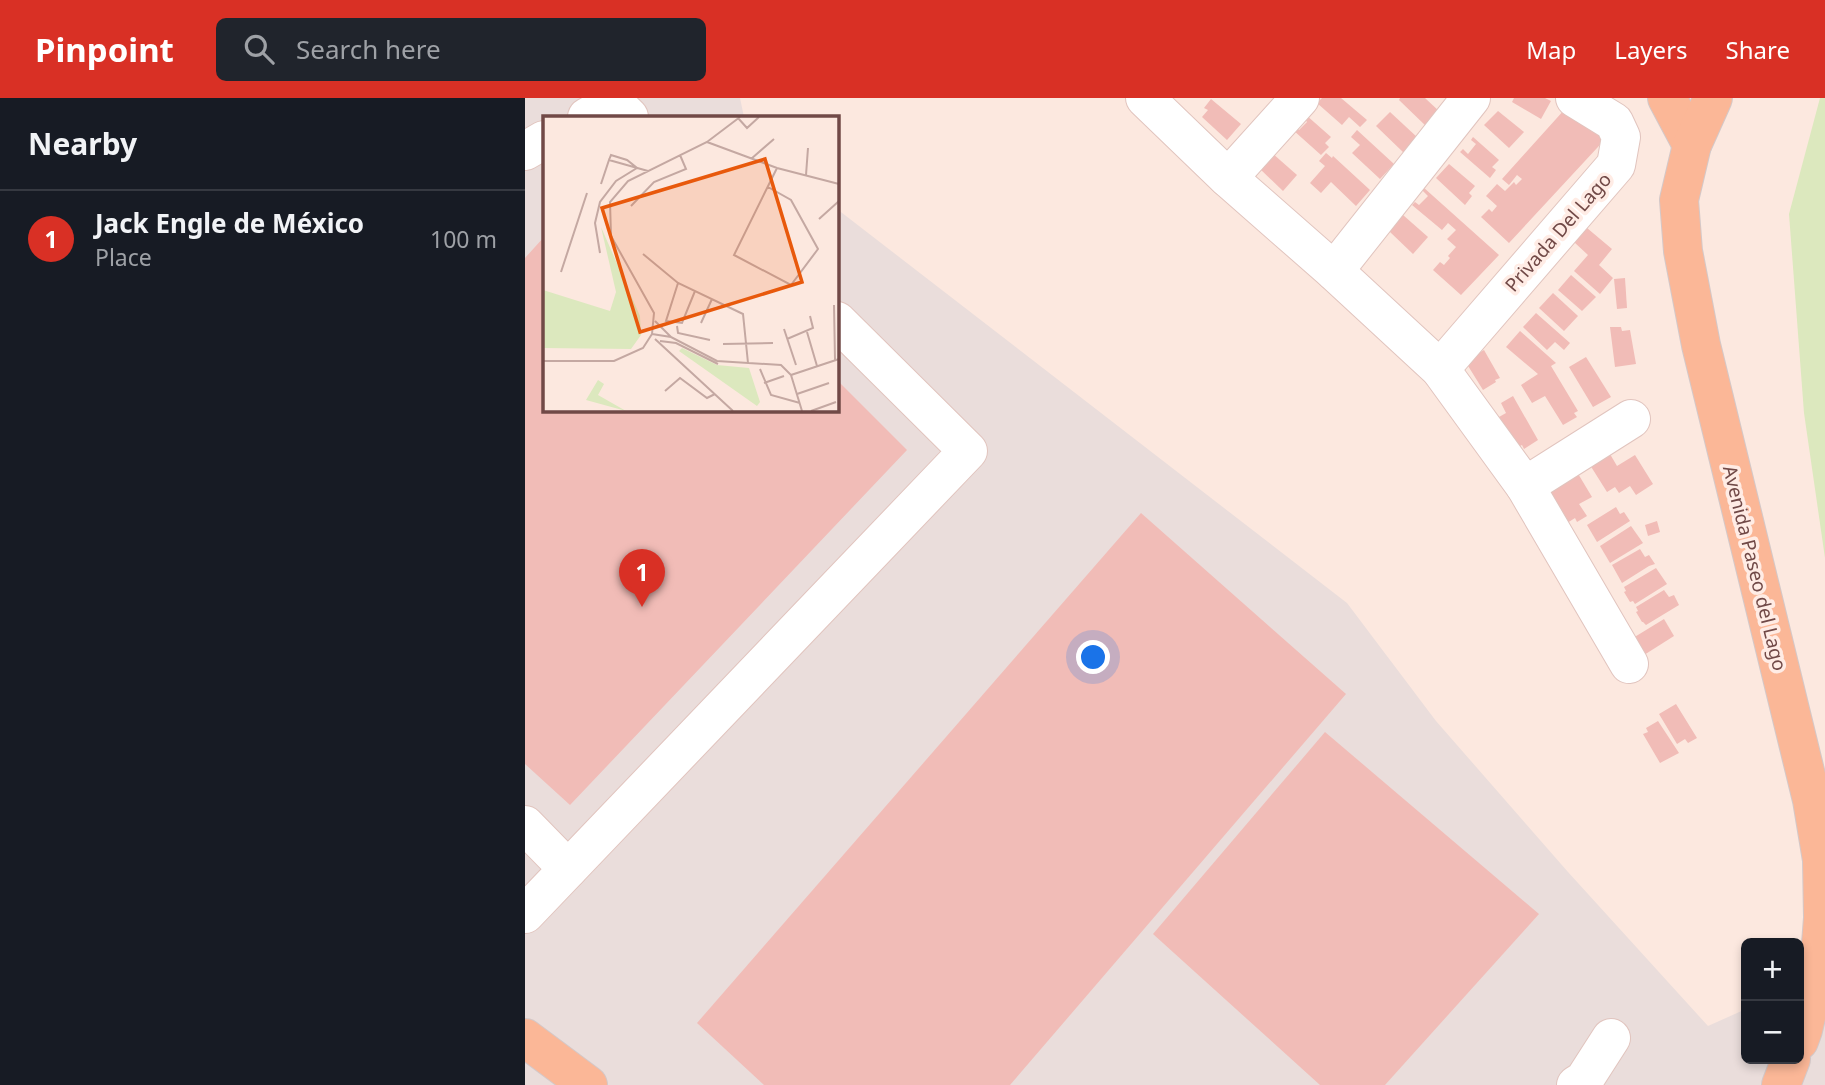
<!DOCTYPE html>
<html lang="en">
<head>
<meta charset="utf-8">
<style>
	:root { --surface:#171b24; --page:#20242c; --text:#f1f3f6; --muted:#9ea1a6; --line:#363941; --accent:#d93025 }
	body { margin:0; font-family:"Noto Sans",sans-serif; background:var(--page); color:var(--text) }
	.controls { position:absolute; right:21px; bottom:21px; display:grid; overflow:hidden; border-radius:10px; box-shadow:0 4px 10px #0003 }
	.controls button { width:63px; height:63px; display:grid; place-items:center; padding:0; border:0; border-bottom:2px solid var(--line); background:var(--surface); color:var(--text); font:35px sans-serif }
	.you { position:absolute; left:569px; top:560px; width:24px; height:24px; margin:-18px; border:5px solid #fff; border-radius:50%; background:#1a73e8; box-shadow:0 0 0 10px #1a73e833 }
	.badge { display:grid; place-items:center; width:46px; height:46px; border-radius:50%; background:var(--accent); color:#fff; font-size:23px; font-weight:700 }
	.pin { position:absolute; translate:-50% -58px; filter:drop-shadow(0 2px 4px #0008) }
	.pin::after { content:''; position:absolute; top:37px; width:24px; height:21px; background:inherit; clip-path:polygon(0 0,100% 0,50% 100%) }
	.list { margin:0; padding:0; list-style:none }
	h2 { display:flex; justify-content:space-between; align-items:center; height:91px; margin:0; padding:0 28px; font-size:30px }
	h2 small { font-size:23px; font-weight:400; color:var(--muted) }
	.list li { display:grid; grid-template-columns:46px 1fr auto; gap:21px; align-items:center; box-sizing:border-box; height:98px; padding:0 28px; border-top:2px solid var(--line) }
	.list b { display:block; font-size:26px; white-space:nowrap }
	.list p { margin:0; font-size:23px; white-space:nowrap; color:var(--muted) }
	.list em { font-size:23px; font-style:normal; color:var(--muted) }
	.icon { flex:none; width:38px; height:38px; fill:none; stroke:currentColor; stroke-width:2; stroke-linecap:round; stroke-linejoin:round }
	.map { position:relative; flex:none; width:1300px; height:987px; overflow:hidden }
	header { display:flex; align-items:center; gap:42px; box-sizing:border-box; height:98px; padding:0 35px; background:var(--accent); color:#fff }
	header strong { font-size:33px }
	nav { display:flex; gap:38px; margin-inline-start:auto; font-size:24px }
	.search { width:490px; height:63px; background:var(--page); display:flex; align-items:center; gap:18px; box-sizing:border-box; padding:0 24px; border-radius:10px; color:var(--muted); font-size:26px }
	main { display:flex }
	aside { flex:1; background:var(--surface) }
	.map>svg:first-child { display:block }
	.industrial { fill:#eadddb }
	.green { fill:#dce8be }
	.building { fill:#f1bcb7 }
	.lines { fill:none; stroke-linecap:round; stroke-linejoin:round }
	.minor-casing { stroke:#e1c4be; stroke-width:40 }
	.major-casing { stroke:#d4c8c8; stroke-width:40 }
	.minor { stroke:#fff; stroke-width:38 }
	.major { stroke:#fbb797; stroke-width:38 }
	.labels { text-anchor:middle; stroke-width:7; stroke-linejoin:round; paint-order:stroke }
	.street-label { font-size:19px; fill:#714947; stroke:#ffece5 }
	.inset-road { fill:none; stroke:#c4a8a2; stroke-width:2 }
	.view { fill:#e8590c; fill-opacity:0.15; stroke:#e8590c; stroke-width:3.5 }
	.inset-edge { fill:none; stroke:#714947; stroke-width:3.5 }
</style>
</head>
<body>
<header>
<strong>Pinpoint</strong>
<div class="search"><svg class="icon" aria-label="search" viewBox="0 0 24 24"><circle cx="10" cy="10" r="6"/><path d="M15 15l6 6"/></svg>Search here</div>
<nav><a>Map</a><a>Layers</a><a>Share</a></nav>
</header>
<main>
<aside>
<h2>Nearby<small></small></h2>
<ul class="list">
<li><span class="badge">1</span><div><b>Jack Engle de México</b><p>Place</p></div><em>100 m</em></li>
</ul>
</aside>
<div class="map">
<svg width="1300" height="987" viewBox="0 0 1300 987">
	<rect width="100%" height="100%" fill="#fce8df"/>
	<path class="industrial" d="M 0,0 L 215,0 L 219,19 L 19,19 L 19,312 L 312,312 L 312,111 L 822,505 L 911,623 L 1043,774 L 1183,928 L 1221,911 L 1221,961 L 1274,961 L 1300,874 L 1300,987 L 0,987 Z"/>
	<path class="green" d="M 1295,0 L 1300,0 L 1300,460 L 1279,315 L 1264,116 Z"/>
	<g class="building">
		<path d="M 797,0 L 816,0 L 842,22 L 835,29 L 824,19 L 817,27 L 792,5 Z"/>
		<path d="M 875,0 L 900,0 L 916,15 L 903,30 L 874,2 Z"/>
		<path d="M 989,0 L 1020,0 L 1026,3 L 1016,21 L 987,4 Z"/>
		<path d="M 686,1 L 716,26 L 702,42 L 677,19 L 683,12 L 679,10 Z"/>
		<path d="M 1040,11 L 1085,36 L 984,145 L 956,119 L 964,111 L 967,114 L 972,108 L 961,98 L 972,86 L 980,93 L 989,84 L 991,87 L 997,81 L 992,77 L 984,87 L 977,81 Z"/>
		<path d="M 973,13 L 999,34 L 984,50 L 959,27 Z"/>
		<path d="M 865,14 L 893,40 L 879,55 L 851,28 Z"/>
		<path d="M 781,17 L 806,39 L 800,45 L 804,49 L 796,57 L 768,32 L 770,29 L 774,32 L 782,24 L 779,20 Z"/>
		<path d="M 832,32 L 869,66 L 855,81 L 827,55 L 835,47 L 826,39 Z"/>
		<path d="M 948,39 L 974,62 L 967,69 L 971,72 L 965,80 L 935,54 L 938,51 L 943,56 L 951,46 L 946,42 Z"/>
		<path d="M 747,55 L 772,77 L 758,93 L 734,70 Z"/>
		<path d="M 801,55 L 807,60 L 808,58 L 845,92 L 831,108 L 806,84 L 796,95 L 785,85 L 800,68 L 794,63 Z"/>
		<path d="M 924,66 L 950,88 L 944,95 L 947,98 L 940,107 L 911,80 Z"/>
		<path d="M 898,89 L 974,157 L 936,197 L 908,172 L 915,164 L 919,167 L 925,160 L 923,158 L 931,149 L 922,141 L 931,132 L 923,125 L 917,132 L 887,107 L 890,104 L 894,107 L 903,98 L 896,91 Z"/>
		<path d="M 878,117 L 903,139 L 888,156 L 864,133 Z"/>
		<path d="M 1062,130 L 1087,151 L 1074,167 L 1088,180 L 1075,196 L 1049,173 L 1063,157 L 1049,144 Z"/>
		<path d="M 19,139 L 19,312 L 312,312 L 312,282 L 382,352 L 45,707 L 0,666 L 0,160 Z"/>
		<path d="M 1046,177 L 1071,199 L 1057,213 L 1033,192 Z"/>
		<path d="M 1100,180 L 1102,210 L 1092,211 L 1089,181 Z"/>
		<path d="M 1028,195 L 1053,218 L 1039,233 L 1014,210 Z"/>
		<path d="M 1011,215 L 1045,245 L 1039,252 L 1030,244 L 1022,252 L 998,229 Z"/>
		<path d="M 1085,229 L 1096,229 L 1097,233 L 1105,232 L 1111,266 L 1090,269 Z"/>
		<path d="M 995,233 L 1031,265 L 1026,268 L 1053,313 L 1049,315 L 1052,319 L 1038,327 L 1020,298 L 1007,305 L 996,287 L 1013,276 L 981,249 Z"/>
		<path d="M 959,252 L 975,280 L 970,282 L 971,284 L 958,292 L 940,263 Z"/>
		<path d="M 1061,259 L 1086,299 L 1068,309 L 1044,269 Z"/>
		<path d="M 988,298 L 1013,342 L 999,351 L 997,347 L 993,349 L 974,319 L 981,315 L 976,305 Z"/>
		<path d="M 1082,351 L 1092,368 L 1110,357 L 1128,386 L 1111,397 L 1105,388 L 1094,395 L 1090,389 L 1082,394 L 1065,367 Z"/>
		<path d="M 1049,369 L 1067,399 L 1054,406 L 1062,418 L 1052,424 L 1050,420 L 1039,427 L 1017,390 Z"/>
		<path d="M 1091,409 L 1095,416 L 1099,414 L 1105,423 L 1072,444 L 1062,427 Z"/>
		<path d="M 616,415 L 821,596 L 485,987 L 239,987 L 172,925 Z"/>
		<path d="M 1132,423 L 1135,434 L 1123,438 L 1120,427 Z"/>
		<path d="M 1106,428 L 1118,445 L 1085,465 L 1075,448 Z"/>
		<path d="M 1115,451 L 1120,459 L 1124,457 L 1130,466 L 1124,468 L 1097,485 L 1087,467 Z"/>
		<path d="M 1131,470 L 1142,486 L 1110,506 L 1108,503 L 1105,504 L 1099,494 L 1101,493 L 1099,489 Z"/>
		<path d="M 1139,492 L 1144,499 L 1149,497 L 1154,507 L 1121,527 L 1118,524 L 1117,524 L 1111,514 L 1113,513 L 1111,509 Z"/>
		<path d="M 1139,521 L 1149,538 L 1119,557 L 1108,540 Z"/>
		<path d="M 1151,606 L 1172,640 L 1163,645 L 1160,641 L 1152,646 L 1134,616 Z"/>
		<path d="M 1133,623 L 1154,655 L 1135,665 L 1118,636 L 1123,634 L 1121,630 Z"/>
		<path d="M 800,634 L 1014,816 L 860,987 L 795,987 L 628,836 Z"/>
	</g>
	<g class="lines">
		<defs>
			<g id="minor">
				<path d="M 620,0 L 703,80 L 809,173 L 915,271 L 1000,388 L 1104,566"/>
				<path d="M 62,19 L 89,4 L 104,19"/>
				<path d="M 0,53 L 19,42"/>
				<path d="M 703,80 L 775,0"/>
				<path d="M 809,173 L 946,0"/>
				<path d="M 915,271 L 1091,67 L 1096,39 L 1089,24 L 1050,0"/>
				<path d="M 1000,388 L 1106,321"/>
				<path d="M 0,727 L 43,771"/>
				<path d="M 0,816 L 443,353 L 312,223"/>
				<path d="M 1051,987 L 1059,982 L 1086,940"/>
			</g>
			<g id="major">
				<path d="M 1142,0 L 1167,47"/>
				<path d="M 1188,0 L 1167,47 L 1154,102 L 1158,153 L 1176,247 L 1287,702 L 1297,762 L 1298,820 L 1295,859 L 1278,932 L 1274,943"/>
				<path d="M 0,940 L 63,987"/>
				<path d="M 1256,987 L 1266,961"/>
			</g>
		</defs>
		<use href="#minor" class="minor-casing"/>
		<use href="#major" class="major-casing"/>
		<use href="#minor" class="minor"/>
		<use href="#major" class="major"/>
	</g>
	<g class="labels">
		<g class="street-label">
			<text transform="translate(1033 134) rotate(-49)" y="7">Privada Del Lago</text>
			<text transform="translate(1230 470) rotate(76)" y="7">Avenida Paseo del Lago</text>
		</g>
	</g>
	<g transform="translate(18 18)">
		<rect width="296" height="296" fill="#fce8df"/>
		<path d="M 58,111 L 97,200 L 98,219 L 88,233 L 0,232 L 0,174 L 67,195 L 73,176 ZM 139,232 L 174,249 L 206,252 L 217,286 L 214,290 L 136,235 ZM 55,264 L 61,268 L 55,279 L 83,295 L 43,284 Z" fill="#dce8be"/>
		<path class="inset-road" d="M 195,2 L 204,12 L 216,1M 164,26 L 234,52 L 296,68M 208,43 L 231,23M 263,59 L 265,32M 58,68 L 66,44 L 105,55M 225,71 L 248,84 L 275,133 L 248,169 L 191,139 L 234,52M 88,90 L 111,66 L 143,53 L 137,39M 276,103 L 296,85M 57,137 L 52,107 L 57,86 L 73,65 L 94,52 L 84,44 L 68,39 L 66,44M 100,138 L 135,167 L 200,198 L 205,247M 18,156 L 44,77M 135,167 L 123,205 L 139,207 L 152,175M 291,189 L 292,244M 112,205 L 128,221M 158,207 L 169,183M 134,210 L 135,217 L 167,224M 241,213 L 253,249M 264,216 L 274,250M 109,218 L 128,221 L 174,245 L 238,249 L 248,259 L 259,295M 112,223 L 190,295M 244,223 L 270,212 L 267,200M 117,225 L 133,227 L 175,248M 180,228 L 230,227M 0,245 L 71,245 L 100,232 L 109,218 L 111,197 L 68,120 L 67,86 L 85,65 L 164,26 L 197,1M 217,253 L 228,279 L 257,287M 248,259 L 296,243M 221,267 L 241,260M 122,275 L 137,262 L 164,282 L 172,278M 254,278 L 286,267M 268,295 L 293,286"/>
		<path class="view" d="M 222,43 L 259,166 L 97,216 L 59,92 Z"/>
		<rect width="296" height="296" class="inset-edge"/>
	</g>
</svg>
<div class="controls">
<button>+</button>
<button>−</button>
</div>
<div class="you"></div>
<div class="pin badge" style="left:117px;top:509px">1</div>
</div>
</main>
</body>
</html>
